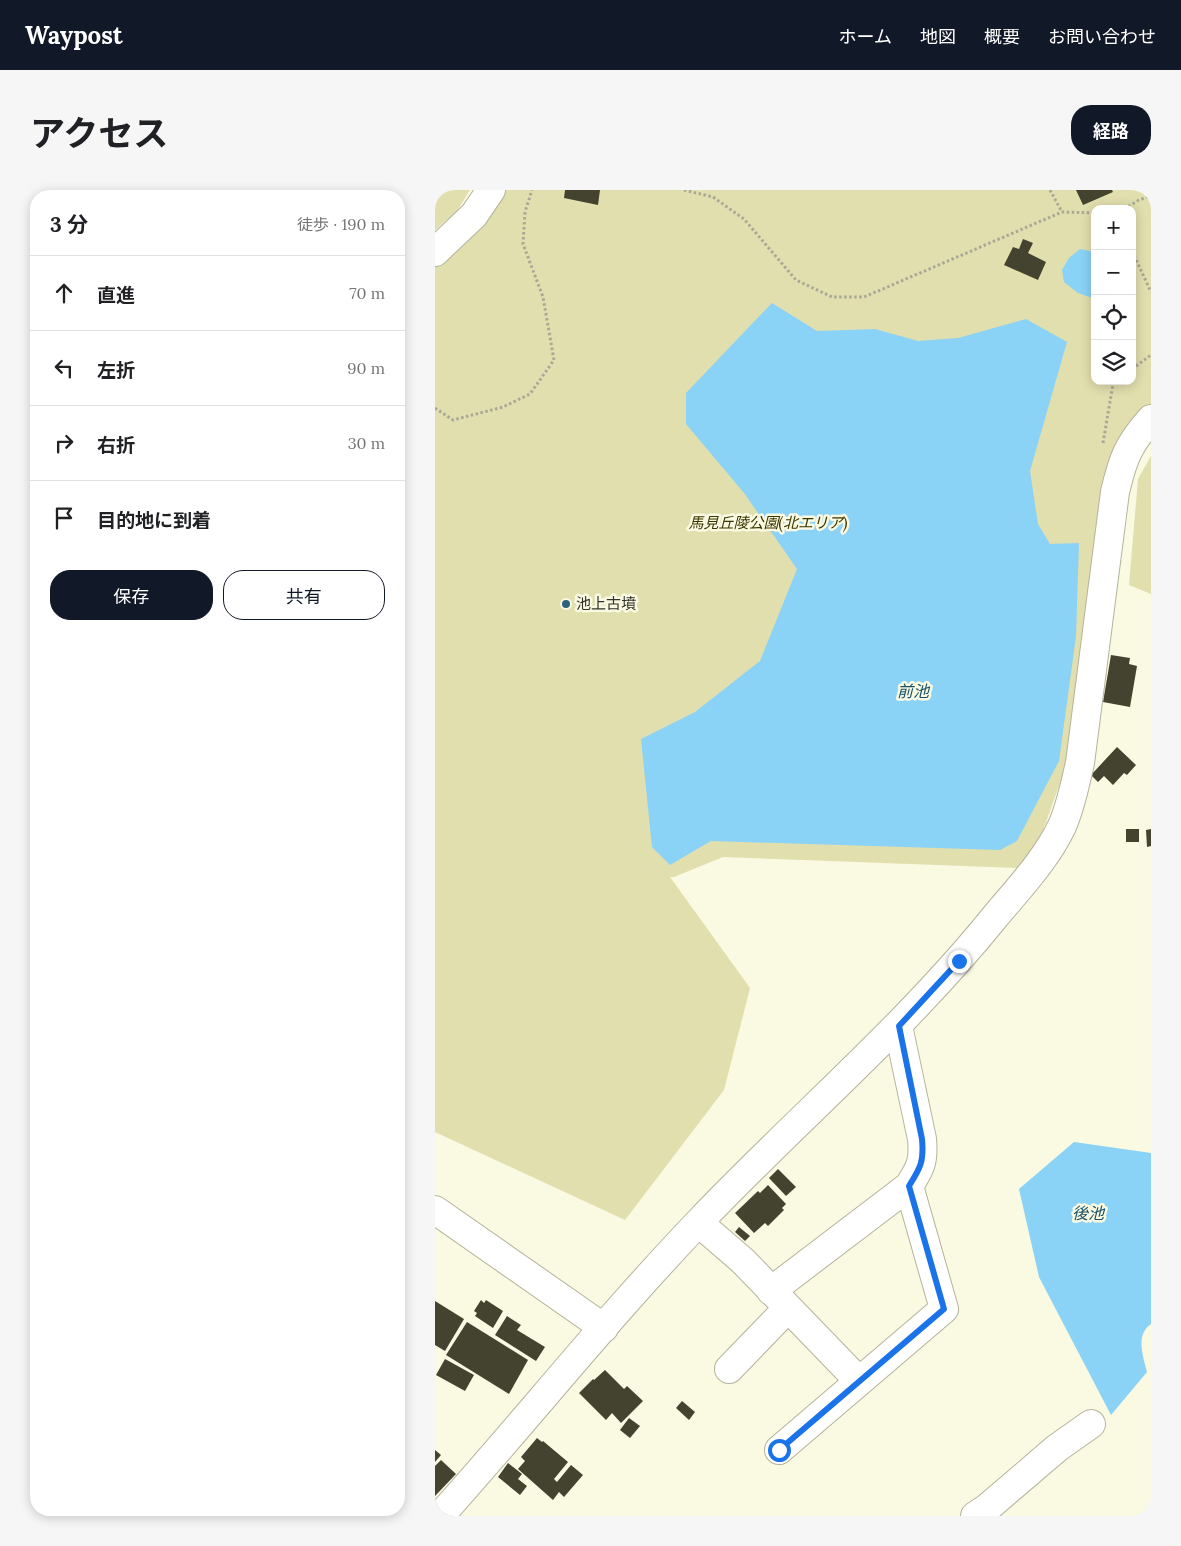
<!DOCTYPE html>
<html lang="ja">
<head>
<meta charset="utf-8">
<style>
	:root { --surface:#fff; --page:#f6f6f6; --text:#202124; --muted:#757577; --line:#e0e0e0; --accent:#111827 }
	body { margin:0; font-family:Lora,"Noto Sans JP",serif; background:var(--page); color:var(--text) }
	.controls { position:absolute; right:15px; top:15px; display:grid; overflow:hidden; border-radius:10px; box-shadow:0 2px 12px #0003 }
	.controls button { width:45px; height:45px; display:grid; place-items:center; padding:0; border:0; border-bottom:1px solid var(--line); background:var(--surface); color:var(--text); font:25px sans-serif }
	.stop { position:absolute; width:15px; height:15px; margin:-11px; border:4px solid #1a73e8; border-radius:50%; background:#fff }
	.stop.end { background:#1a73e8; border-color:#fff; box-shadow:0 1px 5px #0008 }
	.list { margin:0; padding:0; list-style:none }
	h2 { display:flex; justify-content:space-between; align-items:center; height:65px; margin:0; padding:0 20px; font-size:21px }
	h2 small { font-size:16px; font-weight:400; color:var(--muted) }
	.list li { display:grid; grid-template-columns:32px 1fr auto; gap:15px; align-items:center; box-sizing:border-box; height:75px; padding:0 20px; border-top:1px solid var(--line) }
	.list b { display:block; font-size:19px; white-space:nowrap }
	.list em { font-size:16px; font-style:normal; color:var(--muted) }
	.actions { display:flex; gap:10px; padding:15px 20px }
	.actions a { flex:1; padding:11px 0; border:1px solid var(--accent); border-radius:20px; text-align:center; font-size:18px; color:var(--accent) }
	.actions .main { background:var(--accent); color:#fff }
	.icon { flex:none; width:28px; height:28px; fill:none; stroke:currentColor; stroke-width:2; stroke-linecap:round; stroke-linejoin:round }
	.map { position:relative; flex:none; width:716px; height:1326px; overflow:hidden; border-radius:20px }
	header { display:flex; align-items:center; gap:30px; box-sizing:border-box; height:70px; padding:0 25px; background:var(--accent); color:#fff }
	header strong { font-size:24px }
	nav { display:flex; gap:28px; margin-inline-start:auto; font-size:18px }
	.intro { display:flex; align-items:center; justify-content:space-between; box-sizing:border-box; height:120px; padding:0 30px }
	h1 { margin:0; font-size:35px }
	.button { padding:12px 22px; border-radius:20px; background:var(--accent); color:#fff; font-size:18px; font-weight:700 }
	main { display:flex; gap:30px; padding:0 30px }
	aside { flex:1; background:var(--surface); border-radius:20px; box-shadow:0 2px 12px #0003 }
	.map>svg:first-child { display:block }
	.green { fill:#e1dfae; fill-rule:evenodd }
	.water { fill:#8ad2f6 }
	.building { fill:#44432f }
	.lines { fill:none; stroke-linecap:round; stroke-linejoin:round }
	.minor-casing { stroke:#b4b39c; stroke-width:30 }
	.path { stroke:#a9a896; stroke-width:3; stroke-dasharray:2.5 2.5; stroke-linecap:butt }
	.minor { stroke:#fff; stroke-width:28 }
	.route { stroke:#1a73e8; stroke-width:6 }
	.poi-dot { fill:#2c647e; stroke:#faf9e1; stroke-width:2 }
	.labels { text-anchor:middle; stroke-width:5; stroke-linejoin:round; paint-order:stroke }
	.park-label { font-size:15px; font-style:italic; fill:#393600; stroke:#faf9e1 }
	.poi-label { font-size:15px; fill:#323228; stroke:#faf9e1; text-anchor:start }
	.water-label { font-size:16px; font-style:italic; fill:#185169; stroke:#faf9e1 }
</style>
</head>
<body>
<header>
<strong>Waypost</strong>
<nav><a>ホーム</a><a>地図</a><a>概要</a><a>お問い合わせ</a></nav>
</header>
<div class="intro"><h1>アクセス</h1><a class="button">経路</a></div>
<main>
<aside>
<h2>3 分<small>徒歩 · 190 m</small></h2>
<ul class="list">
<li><svg class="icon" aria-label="ahead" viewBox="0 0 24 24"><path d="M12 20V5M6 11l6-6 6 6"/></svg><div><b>直進</b></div><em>70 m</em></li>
<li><svg class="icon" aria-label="left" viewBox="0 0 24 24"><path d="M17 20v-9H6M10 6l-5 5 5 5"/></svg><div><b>左折</b></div><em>90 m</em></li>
<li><svg class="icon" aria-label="right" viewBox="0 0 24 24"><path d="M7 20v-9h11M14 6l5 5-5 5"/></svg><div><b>右折</b></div><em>30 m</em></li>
<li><svg class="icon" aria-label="arrive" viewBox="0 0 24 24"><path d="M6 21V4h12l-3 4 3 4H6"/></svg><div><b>目的地に到着</b></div></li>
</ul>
<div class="actions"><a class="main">保存</a><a>共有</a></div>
</aside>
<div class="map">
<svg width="716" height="1326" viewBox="0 0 716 1326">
	<rect width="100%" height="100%" fill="#faf9e1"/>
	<g class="green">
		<path d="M 0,0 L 35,0 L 22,21 L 0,40 Z"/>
		<path d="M 64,0 L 716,0 L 716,216 L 696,234 L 634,568 L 606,646 L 583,678 L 288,667 L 239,687 L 235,687 L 315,798 L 289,900 L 190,1030 L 0,942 L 0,69 ZM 660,19 L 697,19 L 697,191 L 660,191 Z"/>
		<path d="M 716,266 L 716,404 L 694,395 L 703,289 Z"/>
	</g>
	<g class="water">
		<path d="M 645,59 L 660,62 L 660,109 L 643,103 L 629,92 L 627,80 L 634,68 Z"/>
		<path d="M 337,113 L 382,141 L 440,139 L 483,151 L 523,148 L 591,129 L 632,152 L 595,281 L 603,334 L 615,354 L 644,353 L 641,446 L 624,571 L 582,651 L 565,660 L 276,651 L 235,675 L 217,657 L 206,549 L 260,522 L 325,471 L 362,379 L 309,303 L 251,234 L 251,203 Z"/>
		<path d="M 639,952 L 716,963 L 716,1134 C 700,1145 708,1166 712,1182 L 676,1225 L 604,1087 L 584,999 Z"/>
	</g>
	<g class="building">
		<path d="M 130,0 L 165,0 L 163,15 L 129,8 Z"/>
		<path d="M 641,0 L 677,0 L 678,2 L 648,15 Z"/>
		<path d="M 588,49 L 598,53 L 593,63 L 611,72 L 603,90 L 569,75 L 578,57 L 584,59 Z"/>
		<path d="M 676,465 L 695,468 L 694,474 L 702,476 L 695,517 L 668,512 Z"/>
		<path d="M 682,557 L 701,575 L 692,585 L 689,583 L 678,595 L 669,586 L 663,592 L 656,585 Z"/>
		<rect x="691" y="639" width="13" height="13"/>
		<path d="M 716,639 L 716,656 L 712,657 L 711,640 Z"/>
		<path d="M 343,979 L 361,997 L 351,1006 L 334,988 Z"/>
		<path d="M 333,995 L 351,1014 L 347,1018 L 349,1020 L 333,1036 L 330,1033 L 319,1043 L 300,1023 L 323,1001 L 325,1003 Z"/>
		<path d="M 304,1037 L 315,1046 L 310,1051 L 300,1042 Z"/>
		<path d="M 46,1110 L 49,1113 L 51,1110 L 68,1121 L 58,1138 L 40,1126 L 42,1123 L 39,1121 Z"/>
		<path d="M 0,1111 L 29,1129 L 10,1161 L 0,1155 Z"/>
		<path d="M 72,1126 L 86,1135 L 82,1140 L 110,1157 L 101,1171 L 60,1145 Z"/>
		<path d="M 32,1132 L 93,1170 L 74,1204 L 11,1165 Z"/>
		<path d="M 10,1169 L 39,1185 L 30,1201 L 1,1185 Z"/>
		<path d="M 170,1180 L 189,1199 L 192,1196 L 208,1211 L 186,1233 L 177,1223 L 171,1230 L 144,1203 L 158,1189 L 159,1190 Z"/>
		<path d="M 247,1211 L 260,1222 L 254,1230 L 241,1218 Z"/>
		<path d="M 194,1228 L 205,1236 L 195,1248 L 185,1240 Z"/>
		<path d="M 102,1248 L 107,1252 L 108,1251 L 133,1272 L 119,1289 L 122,1292 L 136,1275 L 148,1285 L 129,1307 L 124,1302 L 118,1310 L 83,1279 L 90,1271 L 86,1267 Z"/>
		<path d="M 0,1260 L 6,1265 L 0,1272 Z"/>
		<path d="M 6,1270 L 21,1284 L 0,1306 L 0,1276 Z"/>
		<path d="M 73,1273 L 87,1284 L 83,1289 L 92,1296 L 85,1305 L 63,1287 Z"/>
	</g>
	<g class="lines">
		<defs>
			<g id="minor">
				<path d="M 0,62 L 39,25 L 56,0"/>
				<path d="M 0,1020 L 169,1138"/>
				<path d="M 264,1033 L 308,1071 L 424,1191"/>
				<path d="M 336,1101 L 474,996 C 486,977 489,971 487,949 L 463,836"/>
				<path d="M 294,1179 L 353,1118"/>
				<path d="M 344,1260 L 509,1119 L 474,996"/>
				<path d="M 5,1326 C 92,1229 173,1127 263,1033 C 361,930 469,839 559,728 C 583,699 611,670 627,636 C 636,616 640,594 645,573 L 680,302 C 688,268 693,255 716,229"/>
				<path d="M 540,1326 L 552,1318 L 622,1258 L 656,1234"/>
			</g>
		</defs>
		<use href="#minor" class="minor-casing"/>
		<g class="path">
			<path d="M 249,0 L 278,7 L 309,29 L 361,90 L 397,107 L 429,107 L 627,22 L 660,23"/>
			<path d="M 615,0 L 627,22"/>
			<path d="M 689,19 L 704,10 L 716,6"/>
			<path d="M 697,61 L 716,102"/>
			<path d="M 697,179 L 716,165"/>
			<path d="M 0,218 L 18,230 L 68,217 L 95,204 L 119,170 L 108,107 L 88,54 L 90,22 L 97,0"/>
			<path d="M 668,253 L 678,194 L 682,191"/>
		</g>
		<use href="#minor" class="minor"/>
	</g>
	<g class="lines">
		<path class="route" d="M 344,1260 L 509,1119 L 474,996 C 486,977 489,971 487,949 L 464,836 L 524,771"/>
	</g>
	<circle class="poi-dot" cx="131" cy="414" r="5"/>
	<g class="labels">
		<g class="park-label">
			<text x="333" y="338">馬見丘陵公園(北エリア)</text>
		</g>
		<g class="poi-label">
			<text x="141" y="419">池上古墳</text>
		</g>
		<g class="water-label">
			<text x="478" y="507">前池</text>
			<text x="653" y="1029">後池</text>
		</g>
	</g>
</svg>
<div class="controls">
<button>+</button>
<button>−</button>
<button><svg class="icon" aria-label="locate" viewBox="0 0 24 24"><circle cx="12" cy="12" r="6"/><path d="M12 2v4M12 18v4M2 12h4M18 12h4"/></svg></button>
<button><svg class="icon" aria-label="layers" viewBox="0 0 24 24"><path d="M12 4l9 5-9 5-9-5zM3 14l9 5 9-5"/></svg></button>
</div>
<div class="stop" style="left:344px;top:1260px"></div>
<div class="stop end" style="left:524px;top:771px"></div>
</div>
</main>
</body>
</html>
